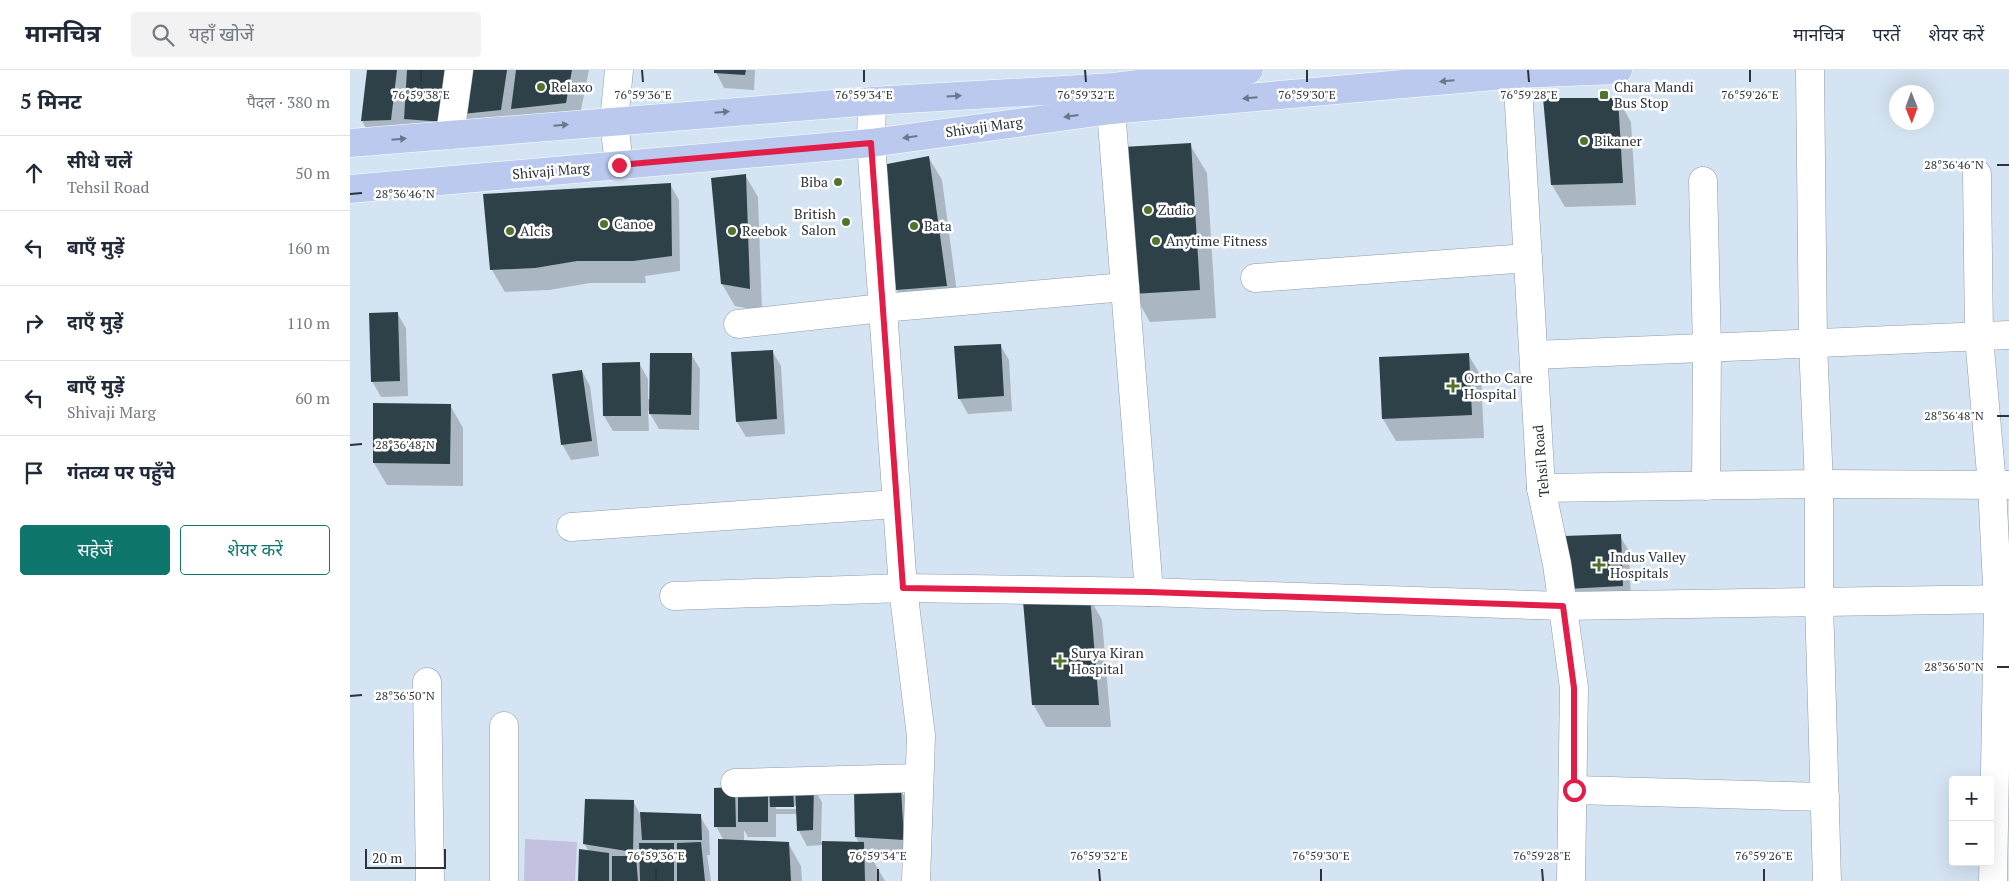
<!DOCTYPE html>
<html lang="hi">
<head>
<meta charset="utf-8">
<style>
	:root { --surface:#fff; --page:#f2f2f3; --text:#1f2937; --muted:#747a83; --line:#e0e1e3; --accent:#0f766e }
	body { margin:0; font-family:"PT Serif","Noto Sans Devanagari",serif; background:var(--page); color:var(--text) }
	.controls { position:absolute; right:15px; bottom:15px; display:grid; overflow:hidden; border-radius:5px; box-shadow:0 5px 20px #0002 }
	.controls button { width:45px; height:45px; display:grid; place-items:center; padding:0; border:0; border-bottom:1px solid var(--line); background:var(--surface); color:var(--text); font:25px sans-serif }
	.compass { position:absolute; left:1539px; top:15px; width:45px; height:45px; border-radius:50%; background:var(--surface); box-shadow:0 5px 20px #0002; rotate:179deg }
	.scale { position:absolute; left:15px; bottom:12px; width:81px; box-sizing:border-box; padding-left:5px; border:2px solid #2c3238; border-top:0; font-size:14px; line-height:18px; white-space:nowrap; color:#2c3238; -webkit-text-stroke:4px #fff; paint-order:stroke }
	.stop { position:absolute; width:15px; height:15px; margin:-11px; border:4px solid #e11d48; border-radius:50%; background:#fff }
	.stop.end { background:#e11d48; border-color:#fff; box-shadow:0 1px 5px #0008 }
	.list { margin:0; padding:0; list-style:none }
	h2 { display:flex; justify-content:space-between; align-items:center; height:65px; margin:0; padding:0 20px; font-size:21px }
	h2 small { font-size:16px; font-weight:400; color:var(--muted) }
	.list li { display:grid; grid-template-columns:32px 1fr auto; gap:15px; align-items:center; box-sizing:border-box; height:75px; padding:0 20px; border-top:1px solid var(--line) }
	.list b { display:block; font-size:19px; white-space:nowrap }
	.list p { margin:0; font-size:16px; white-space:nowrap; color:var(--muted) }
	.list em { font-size:16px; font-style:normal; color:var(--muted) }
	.actions { display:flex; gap:10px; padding:15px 20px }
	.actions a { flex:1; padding:11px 0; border:1px solid var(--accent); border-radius:5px; text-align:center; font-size:18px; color:var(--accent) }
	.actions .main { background:var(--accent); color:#fff }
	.icon { flex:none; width:28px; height:28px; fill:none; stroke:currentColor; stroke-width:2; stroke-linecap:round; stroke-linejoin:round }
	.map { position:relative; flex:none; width:1659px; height:811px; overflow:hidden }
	header { display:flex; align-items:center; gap:30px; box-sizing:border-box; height:70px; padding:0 25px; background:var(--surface); border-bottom:1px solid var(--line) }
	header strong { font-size:24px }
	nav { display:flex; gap:28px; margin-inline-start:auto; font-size:18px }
	.search { width:350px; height:45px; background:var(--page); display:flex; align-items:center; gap:12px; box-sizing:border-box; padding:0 18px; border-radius:5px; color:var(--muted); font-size:19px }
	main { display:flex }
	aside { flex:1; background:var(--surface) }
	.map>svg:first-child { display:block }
	.grass { fill:#c4c0df }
	.shadow { fill:#0003; fill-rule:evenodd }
	.building { fill:#2f4148 }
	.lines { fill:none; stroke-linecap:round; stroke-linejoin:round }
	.minor-casing { stroke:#8d9ba8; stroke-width:29 }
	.major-casing { stroke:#fff; stroke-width:29 }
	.minor { stroke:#fff; stroke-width:28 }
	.major { stroke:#bbc9ef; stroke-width:28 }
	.oneway { fill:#6c768a }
	.route { stroke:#e11d48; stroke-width:6 }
	.ticks { fill:none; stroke:#2c3238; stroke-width:2 }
	.poi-dot { fill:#51732b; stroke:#fff; stroke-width:2 }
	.labels { text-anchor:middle; stroke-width:5; stroke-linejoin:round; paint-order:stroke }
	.poi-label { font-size:14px; fill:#2c3238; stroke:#fff; text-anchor:start }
	.street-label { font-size:14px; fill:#2c3238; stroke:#fff }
	.ticks-label { font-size:12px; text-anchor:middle; fill:#2c3238; stroke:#fff; stroke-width:5; stroke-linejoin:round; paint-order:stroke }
</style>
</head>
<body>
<header>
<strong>मानचित्र</strong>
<div class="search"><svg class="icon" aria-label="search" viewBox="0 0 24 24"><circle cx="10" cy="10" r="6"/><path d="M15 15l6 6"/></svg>यहाँ खोजें</div>
<nav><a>मानचित्र</a><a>परतें</a><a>शेयर करें</a></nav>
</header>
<main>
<aside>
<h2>5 मिनट<small>पैदल · 380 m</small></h2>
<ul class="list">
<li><svg class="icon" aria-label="ahead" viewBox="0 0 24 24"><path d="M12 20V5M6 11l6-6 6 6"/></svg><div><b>सीधे चलें</b><p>Tehsil Road</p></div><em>50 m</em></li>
<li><svg class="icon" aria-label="left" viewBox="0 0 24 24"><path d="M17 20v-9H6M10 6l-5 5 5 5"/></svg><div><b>बाएँ मुड़ें</b></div><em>160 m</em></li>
<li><svg class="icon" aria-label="right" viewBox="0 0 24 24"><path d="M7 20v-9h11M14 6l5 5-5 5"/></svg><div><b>दाएँ मुड़ें</b></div><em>110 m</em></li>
<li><svg class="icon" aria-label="left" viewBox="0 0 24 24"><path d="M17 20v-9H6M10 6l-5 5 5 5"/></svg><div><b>बाएँ मुड़ें</b><p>Shivaji Marg</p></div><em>60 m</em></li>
<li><svg class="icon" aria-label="arrive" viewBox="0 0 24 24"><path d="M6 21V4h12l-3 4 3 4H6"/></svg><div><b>गंतव्य पर पहुँचे</b></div></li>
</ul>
<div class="actions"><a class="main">सहेजें</a><a>शेयर करें</a></div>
</aside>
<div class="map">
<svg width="1659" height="811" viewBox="0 0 1659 811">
	<rect width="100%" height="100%" fill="#d5e4f2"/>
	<path class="grass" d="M 175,769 L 227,772 L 225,811 L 174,811 Z"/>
	<g class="shadow">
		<path d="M 18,0 L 110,0 L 106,74 L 28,79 L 12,51 Z"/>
		<path d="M 118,0 L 239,0 L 228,55 L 175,61 L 166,45 L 163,62 L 126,66 L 113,43 Z"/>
		<path d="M 365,0 L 405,0 L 404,20 L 374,18 Z"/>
		<path d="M 1268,29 L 1281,52 L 1286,135 L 1215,137 L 1202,115 Z"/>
		<path d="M 840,75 L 857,103 L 866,248 L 800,252 L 784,224 Z"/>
		<path d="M 579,88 L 592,110 L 609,238 L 560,242 L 547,220 Z"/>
		<path d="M 395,105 L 408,127 L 412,241 L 385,236 L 372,214 Z"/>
		<path d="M 320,114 L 329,130 L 330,201 L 295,206 L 296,213 L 240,213 L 199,220 L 155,222 L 142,200 L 134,125 Z"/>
		<path d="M 47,243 L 56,258 L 58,326 L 31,327 L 22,311 Z"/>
		<path d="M 650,275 L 659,290 L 662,341 L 618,344 L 609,328 Z"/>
		<path d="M 422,281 L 431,296 L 435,364 L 396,367 L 387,352 Z"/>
		<path d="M 341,284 L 350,299 L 349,360 L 309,359 L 298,340 L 299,361 L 263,361 L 254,346 L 289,293 L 298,309 L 298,329 L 301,329 Z"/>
		<path d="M 1118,284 L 1131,306 L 1134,368 L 1046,371 L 1033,349 Z"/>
		<path d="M 232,301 L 240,316 L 249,386 L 221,390 L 212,374 Z"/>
		<path d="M 100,335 L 113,358 L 113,416 L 37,415 L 24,393 Z"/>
		<path d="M 1270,466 L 1279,481 L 1281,531 L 1226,534 L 1217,518 Z"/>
		<path d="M 739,527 L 752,550 L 761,657 L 696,657 L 683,634 Z"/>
		<path d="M 463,717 L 472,732 L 471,772 L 509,773 L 506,767 L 505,722 L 550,719 L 559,734 L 562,785 L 519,783 L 535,811 L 473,811 L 473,775 L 457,776 L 449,761 L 448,744 L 426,744 L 426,767 L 398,767 L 394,760 L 394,772 L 438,773 L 451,796 L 452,811 L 370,811 L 374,771 L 366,756 L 366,720 ZM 426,736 L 451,736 L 451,739 L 426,739 Z"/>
		<path d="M 283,731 L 290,744 L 350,746 L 359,761 L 360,785 L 357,785 L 361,811 L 230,811 L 239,782 L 234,773 Z"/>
	</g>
	<g class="building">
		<path d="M 17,0 L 47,0 L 41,50 L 11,51 Z"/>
		<path d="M 57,0 L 97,0 L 94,52 L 54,49 Z"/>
		<path d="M 116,0 L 157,0 L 151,40 L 112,44 Z"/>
		<path d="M 166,0 L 222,0 L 216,33 L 161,39 Z"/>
		<path d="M 364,0 L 396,0 L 395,5 L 364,3 Z"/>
		<path d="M 1193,28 L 1268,28 L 1273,113 L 1201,115 Z"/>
		<path d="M 841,73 L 850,220 L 782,224 L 773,77 Z"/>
		<path d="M 579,86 L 597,216 L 546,220 L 532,95 Z"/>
		<path d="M 396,104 L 400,219 L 371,214 L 361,108 Z"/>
		<path d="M 321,113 L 322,186 L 283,191 L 227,191 L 185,198 L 140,200 L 133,124 Z"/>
		<path d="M 48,242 L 50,311 L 21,312 L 19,243 Z"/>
		<path d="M 651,274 L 654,326 L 608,329 L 604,276 Z"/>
		<path d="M 423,280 L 427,349 L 386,352 L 381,282 Z"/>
		<path d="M 300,283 L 342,283 L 341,345 L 299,344 Z"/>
		<path d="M 1119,283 L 1122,345 L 1032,349 L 1029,287 Z"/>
		<path d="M 290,292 L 291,346 L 253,346 L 252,293 Z"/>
		<path d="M 232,300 L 242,371 L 211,375 L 202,304 Z"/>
		<path d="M 23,333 L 101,334 L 100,394 L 23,393 Z"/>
		<path d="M 1271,464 L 1273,516 L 1216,519 L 1214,466 Z"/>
		<path d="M 740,526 L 749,635 L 682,635 L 673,531 Z"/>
		<path d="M 445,715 L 464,715 L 463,760 L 447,761 Z"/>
		<path d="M 418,716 L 418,752 L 388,752 L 388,717 Z"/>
		<path d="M 385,717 L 386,757 L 364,757 L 364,718 Z"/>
		<path d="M 419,717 L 443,717 L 444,737 L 420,737 Z"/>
		<path d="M 551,718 L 554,770 L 505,767 L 504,720 Z"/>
		<path d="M 235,729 L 284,730 L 283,782 L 233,774 Z"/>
		<path d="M 290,742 L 351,744 L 352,770 L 292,770 Z"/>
		<path d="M 368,769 L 439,772 L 441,811 L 368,811 Z"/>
		<path d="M 472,771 L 514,772 L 515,811 L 472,811 Z"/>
		<path d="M 351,772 L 355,811 L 327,811 L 327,773 Z"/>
		<path d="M 289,773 L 324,773 L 324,811 L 290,811 Z"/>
		<path d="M 229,779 L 259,783 L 259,811 L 228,811 Z"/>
		<path d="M 262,786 L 286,786 L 288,811 L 262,811 Z"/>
	</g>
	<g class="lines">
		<defs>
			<g id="minor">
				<path d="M 269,0 L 264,51 L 269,95"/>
				<path d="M 1167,0 L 1191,418 L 1207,494 L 1224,618 L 1221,811"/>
				<path d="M 1460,0 L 1463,274 L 1469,414 L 1469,531 L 1477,811"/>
				<path d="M 764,18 L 761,40 L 799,522"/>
				<path d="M 522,31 L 521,73 L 553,518 L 571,666 L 566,811"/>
				<path d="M 100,65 L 109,0"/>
				<path d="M 1627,104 L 1629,267 L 1642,415 L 1648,535 L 1643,811"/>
				<path d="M 1353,111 L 1357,278 L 1356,416"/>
				<path d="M 905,208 L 1178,188"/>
				<path d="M 388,254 L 532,238 L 775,217"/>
				<path d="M 1184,285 L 1659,265"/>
				<path d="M 1191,418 L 1469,414 L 1659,415"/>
				<path d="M 221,457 L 546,434"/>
				<path d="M 324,526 L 553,518 L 799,522 L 1213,536 L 1659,529"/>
				<path d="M 77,612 L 80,811"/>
				<path d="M 154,656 L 154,811"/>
				<path d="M 385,713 L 569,708"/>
				<path d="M 1224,720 L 1475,727"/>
			</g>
			<g id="major">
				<path d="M 0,73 L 522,31 L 764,17 L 899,0"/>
				<path d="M 0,119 L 521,73 L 761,40 L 1166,4 L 1268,0"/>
			</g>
		</defs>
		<use href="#minor" class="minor-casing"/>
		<use href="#major" class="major-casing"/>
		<use href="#minor" class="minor"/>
		<use href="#major" class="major"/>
	</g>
	<defs><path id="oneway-solid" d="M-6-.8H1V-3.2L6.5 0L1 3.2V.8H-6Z" transform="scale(1.25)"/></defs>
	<g class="oneway">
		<use href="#oneway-solid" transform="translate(1097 11) rotate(175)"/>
		<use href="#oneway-solid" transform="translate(604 26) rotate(-3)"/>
		<use href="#oneway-solid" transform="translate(900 28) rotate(175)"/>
		<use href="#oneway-solid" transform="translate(372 42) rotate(-5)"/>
		<use href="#oneway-solid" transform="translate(721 46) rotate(172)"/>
		<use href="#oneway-solid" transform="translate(211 55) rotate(-5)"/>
		<use href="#oneway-solid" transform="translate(560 67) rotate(172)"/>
		<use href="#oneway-solid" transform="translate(49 69) rotate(-5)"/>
	</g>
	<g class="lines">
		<path class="route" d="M 269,95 L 521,73 L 553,518 L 799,522 L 1213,536 L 1224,618 L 1224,720"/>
	</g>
	<path class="ticks" d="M 71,0 L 71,12M 292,0 L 293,12M 514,0 L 514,12M 735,0 L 736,12M 957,0 L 957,12M 1178,0 L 1179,12M 1400,0 L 1400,12M 1647,95 L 1659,95M 0,124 L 12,123M 1647,346 L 1659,346M 0,375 L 12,374M 1647,597 L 1659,597M 0,626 L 12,625M 306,799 L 306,811M 528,799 L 528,811M 749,799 L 750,811M 971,799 L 971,811M 1192,799 L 1193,811M 1414,799 L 1414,811"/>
	<g class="poi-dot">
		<circle cx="191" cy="17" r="5"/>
		<rect x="1249" y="20" width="10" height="10" rx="2.5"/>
		<circle cx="1234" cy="71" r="5"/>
		<circle cx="488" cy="112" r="5"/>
		<circle cx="798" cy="140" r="5"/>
		<circle cx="496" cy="152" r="5"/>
		<circle cx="254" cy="154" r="5"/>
		<circle cx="564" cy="156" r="5"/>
		<circle cx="160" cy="161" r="5"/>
		<circle cx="382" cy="161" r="5"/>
		<circle cx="806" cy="171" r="5"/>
		<path d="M1100.5 308.5h5v5h5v5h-5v5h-5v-5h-5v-5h5z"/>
		<path d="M1246.5 487.5h5v5h5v5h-5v5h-5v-5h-5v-5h5z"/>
		<path d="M707.5 583.5h5v5h5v5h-5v5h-5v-5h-5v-5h5z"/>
	</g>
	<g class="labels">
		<g class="poi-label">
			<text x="201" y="22">Relaxo</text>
			<text x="1264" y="22">Chara Mandi<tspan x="1264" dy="16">Bus Stop</tspan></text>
			<text x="1244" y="76">Bikaner</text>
			<text x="478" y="117" text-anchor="end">Biba</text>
			<text x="808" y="145">Zudio</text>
			<text x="486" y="149" text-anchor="end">British<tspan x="486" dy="16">Salon</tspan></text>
			<text x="264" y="159">Canoe</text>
			<text x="574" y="161">Bata</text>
			<text x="170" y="166">Alcis</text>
			<text x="392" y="166">Reebok</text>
			<text x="816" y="176">Anytime Fitness</text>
			<text x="1114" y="313">Ortho Care<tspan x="1114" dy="16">Hospital</tspan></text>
			<text x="1260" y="492">Indus Valley<tspan x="1260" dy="16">Hospitals</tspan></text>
			<text x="721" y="588">Surya Kiran<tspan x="721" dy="16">Hospital</tspan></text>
		</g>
		<g class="street-label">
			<text transform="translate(634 57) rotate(-8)" y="5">Shivaji Marg</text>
			<text transform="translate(201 101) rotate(-5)" y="5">Shivaji Marg</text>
			<text transform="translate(1191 391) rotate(-95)" y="5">Tehsil Road</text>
		</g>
	</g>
	<g class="ticks-label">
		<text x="71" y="29">76°59'38"E</text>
		<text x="293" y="29">76°59'36"E</text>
		<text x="514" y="29">76°59'34"E</text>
		<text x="736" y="29">76°59'32"E</text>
		<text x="957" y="29">76°59'30"E</text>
		<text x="1179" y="29">76°59'28"E</text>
		<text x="1400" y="29">76°59'26"E</text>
		<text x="1604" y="99">28°36'46"N</text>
		<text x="55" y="128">28°36'46"N</text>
		<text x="1604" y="350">28°36'48"N</text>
		<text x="55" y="379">28°36'48"N</text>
		<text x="1604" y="601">28°36'50"N</text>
		<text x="55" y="630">28°36'50"N</text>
		<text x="306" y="790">76°59'36"E</text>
		<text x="528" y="790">76°59'34"E</text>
		<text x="749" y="790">76°59'32"E</text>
		<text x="971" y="790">76°59'30"E</text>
		<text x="1192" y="790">76°59'28"E</text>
		<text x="1414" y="790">76°59'26"E</text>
	</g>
</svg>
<div class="controls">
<button>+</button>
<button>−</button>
</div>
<svg class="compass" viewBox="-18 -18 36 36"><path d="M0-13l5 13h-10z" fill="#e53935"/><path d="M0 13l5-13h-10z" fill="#747a83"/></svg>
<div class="scale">20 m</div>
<div class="stop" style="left:1224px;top:720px"></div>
<div class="stop end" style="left:269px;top:95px"></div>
</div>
</main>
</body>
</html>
